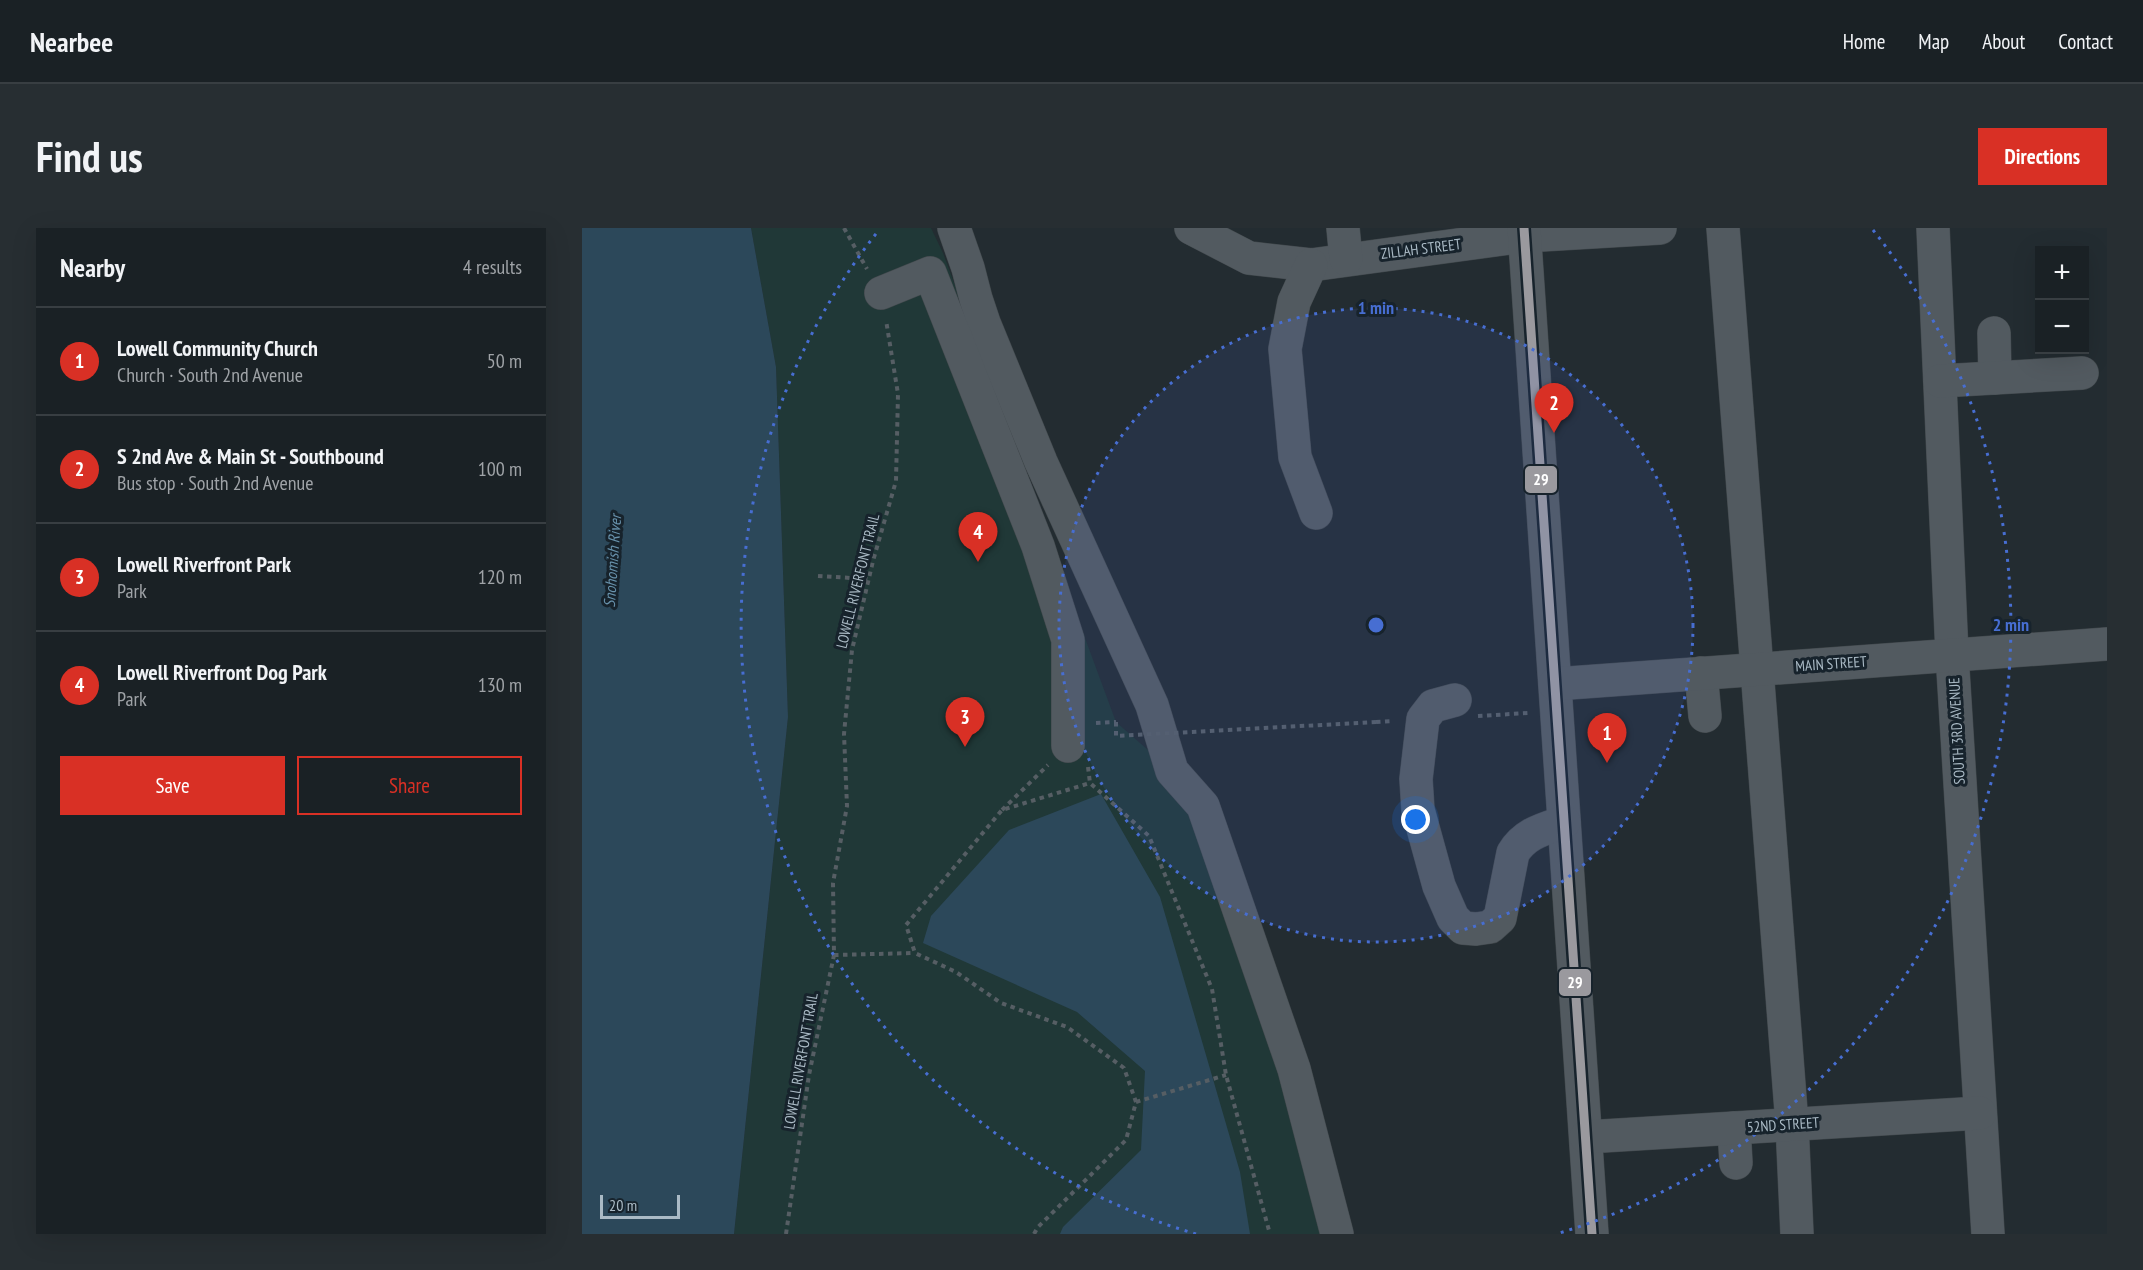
<!DOCTYPE html>
<html lang="en">
<head>
<meta charset="utf-8">
<style>
	:root { --surface:#1a2125; --page:#272e32; --text:#f1f3f6; --muted:#9fa3a7; --line:#383e42; --accent:#d93025 }
	body { margin:0; font-family:"PT Sans Narrow",sans-serif; background:var(--page); color:var(--text) }
	.controls { position:absolute; right:18px; top:18px; display:grid; overflow:hidden; border-radius:0px; box-shadow:0 6px 24px #0002 }
	.controls button { width:54px; height:54px; display:grid; place-items:center; padding:0; border:0; border-bottom:2px solid var(--line); background:var(--surface); color:var(--text); font:30px sans-serif }
	.scale { position:absolute; left:18px; bottom:15px; width:80px; box-sizing:border-box; padding-left:6px; border:3px solid #aabac5; border-top:0; font-size:16px; line-height:21px; white-space:nowrap; color:#aabac5; -webkit-text-stroke:4px #17232c; paint-order:stroke }
	.you { position:absolute; left:834px; top:592px; width:21px; height:21px; margin:-15px; border:4px solid #fff; border-radius:50%; background:#1a73e8; box-shadow:0 0 0 9px #1a73e833 }
	.badge { display:grid; place-items:center; width:39px; height:39px; border-radius:50%; background:var(--accent); color:#fff; font-size:20px; font-weight:700 }
	.pin { position:absolute; translate:-50% -50px; filter:drop-shadow(0 2px 3px #0008) }
	.pin::after { content:''; position:absolute; top:32px; width:21px; height:18px; background:inherit; clip-path:polygon(0 0,100% 0,50% 100%) }
	.list { margin:0; padding:0; list-style:none }
	h2 { display:flex; justify-content:space-between; align-items:center; height:78px; margin:0; padding:0 24px; font-size:26px }
	h2 small { font-size:20px; font-weight:400; color:var(--muted) }
	.list li { display:grid; grid-template-columns:39px 1fr auto; gap:18px; align-items:center; box-sizing:border-box; height:108px; padding:0 24px; border-top:2px solid var(--line) }
	.list b { display:block; font-size:22px; white-space:nowrap }
	.list p { margin:0; font-size:20px; white-space:nowrap; color:var(--muted) }
	.list em { font-size:20px; font-style:normal; color:var(--muted) }
	.actions { display:flex; gap:12px; padding:18px 24px }
	.actions a { flex:1; padding:14px 0; border:2px solid var(--accent); border-radius:0px; text-align:center; font-size:21px; color:var(--accent) }
	.actions .main { background:var(--accent); color:#fff }
	.map { position:relative; flex:none; width:1525px; height:1006px; overflow:hidden; border-radius:0px }
	header { display:flex; align-items:center; gap:36px; box-sizing:border-box; height:84px; padding:0 30px; background:var(--surface); border-bottom:2px solid var(--line) }
	header strong { font-size:28px }
	nav { display:flex; gap:33px; margin-inline-start:auto; font-size:21px }
	.intro { display:flex; align-items:center; justify-content:space-between; box-sizing:border-box; height:144px; padding:0 36px }
	h1 { margin:0; font-size:42px }
	.button { padding:15px 27px; border-radius:0px; background:var(--accent); color:#fff; font-size:21px; font-weight:700 }
	main { display:flex; gap:36px; padding:0 36px }
	aside { flex:1; background:var(--surface); border-radius:0px; box-shadow:0 6px 24px #0002 }
	.map>svg:first-child { display:block }
	.green { fill:#203837 }
	.water { fill:#2c485a }
	.lines { fill:none; stroke-linecap:round; stroke-linejoin:round }
	.minor-casing { stroke:#41484c; stroke-width:34 }
	.path { stroke:#565e64; stroke-width:4; stroke-dasharray:4.5 4.5; stroke-linecap:butt }
	.minor { stroke:#525a60; stroke-width:33 }
	.path-bridge { stroke:#565e64; stroke-width:4; stroke-dasharray:4.5 4.5; stroke-linecap:butt }
	.bus-1-casing { stroke:#17232c; stroke-width:14 }
	.bus-1 { stroke:#9a999e; stroke-width:9 }
	.ring { fill:none; stroke:#476ed2; stroke-width:3; stroke-dasharray:3 6 }
	.labels { text-anchor:middle; stroke-width:6; stroke-linejoin:round; paint-order:stroke }
	.street-label { font-size:15px; fill:#aabac5; stroke:#17232c }
	.water-label { font-size:16px; font-style:italic; fill:#6892ac; stroke:#17232c }
	.centre { fill:#476ed2; stroke:#17232c; stroke-width:3 }
	.ring-label { font-size:18px; text-anchor:middle; font-weight:bold; fill:#476ed2; stroke:#17232c; stroke-width:6; stroke-linejoin:round; paint-order:stroke }
	.line-badge { stroke:#17232c; stroke-width:2 }
	.badge-label { font-size:16px; text-anchor:middle; font-weight:bold; fill:#fff }
</style>
</head>
<body>
<header>
<strong>Nearbee</strong>
<nav><a>Home</a><a>Map</a><a>About</a><a>Contact</a></nav>
</header>
<div class="intro"><h1>Find us</h1><a class="button">Directions</a></div>
<main>
<aside>
<h2>Nearby<small>4 results</small></h2>
<ul class="list">
<li><span class="badge">1</span><div><b>Lowell Community Church</b><p>Church · South 2nd Avenue</p></div><em>50 m</em></li>
<li><span class="badge">2</span><div><b>S 2nd Ave &amp; Main St - Southbound</b><p>Bus stop · South 2nd Avenue</p></div><em>100 m</em></li>
<li><span class="badge">3</span><div><b>Lowell Riverfront Park</b><p>Park</p></div><em>120 m</em></li>
<li><span class="badge">4</span><div><b>Lowell Riverfront Dog Park</b><p>Park</p></div><em>130 m</em></li>
</ul>
<div class="actions"><a class="main">Save</a><a>Share</a></div>
</aside>
<div class="map">
<svg width="1525" height="1006" viewBox="0 0 1525 1006">
	<rect width="100%" height="100%" fill="#232c31"/>
	<path class="green" d="M 169,0 L 349,0 L 361,25 L 534,494 L 590,543 L 621,578 L 755,1006 L 152,1006 L 206,489 L 194,139 Z"/>
	<g class="water">
		<path d="M 0,0 L 169,0 L 194,139 L 206,489 L 152,1006 L 0,1006 Z"/>
		<path d="M 519,566 L 578,669 L 658,944 L 668,1006 L 478,1006 L 481,999 L 559,922 L 563,843 L 495,784 L 341,715 L 349,688 L 427,602 Z"/>
	</g>
	<g class="lines">
		<defs>
			<g id="minor">
				<path d="M 372,0 L 386,40 L 394,71 L 402,95 L 459,234 L 570,477 L 590,543 L 621,578 L 712,841 L 755,1006"/>
				<path d="M 609,0 L 667,30 L 729,37 L 942,8 L 1078,0"/>
				<path d="M 761,0 L 764,31"/>
				<path d="M 942,0 L 1010,1006"/>
				<path d="M 1141,0 L 1210,896 L 1215,1006"/>
				<path d="M 1351,0 L 1370,426 L 1406,1006"/>
				<path d="M 729,37 L 712,74 L 703,121 L 713,229 L 734,285"/>
				<path d="M 299,65 L 348,45 L 456,318 L 486,412 L 486,518"/>
				<path d="M 1412,105 L 1413,150"/>
				<path d="M 1358,153 L 1500,145"/>
				<path d="M 1119,445 L 1123,488"/>
				<path d="M 973,456 L 1525,416"/>
				<path d="M 873,472 L 851,478 L 841,491 L 834,551 L 836,582 L 857,658 L 871,690 L 881,700 L 894,701 L 908,699 L 918,690 L 931,625 C 943,605 962,601 982,594"/>
				<path d="M 1152,900 L 1154,935"/>
				<path d="M 1004,909 L 1398,885"/>
			</g>
		</defs>
		<use href="#minor" class="minor-casing"/>
		<g class="path">
			<path d="M 262,0 L 285,41"/>
			<path d="M 236,348 L 286,351"/>
			<path d="M 896,488 L 946,485"/>
			<path d="M 794,494 L 811,493"/>
			<path d="M 514,495 L 534,494"/>
			<path d="M 506,539 L 508,555 L 567,608 L 630,761 L 644,847 L 688,1006"/>
			<path d="M 420,582 L 466,537"/>
			<path d="M 252,727 L 333,725"/>
			<path d="M 554,874 L 644,847"/>
			<path d="M 204,1006 L 227,847 L 252,727 L 251,655 L 265,578 L 262,506 L 270,422 L 291,333 L 314,253 L 316,166 L 304,92"/>
			<path d="M 452,1006 L 456,999 L 544,912 L 554,874 L 542,840 L 485,799 L 419,775 L 374,744 L 333,725 L 324,697 L 420,582 L 508,555"/>
		</g>
		<use href="#minor" class="minor"/>
		<path class="path-bridge" d="M 534,494 L 534,508 L 794,494"/>
		<defs>
			<path id="bus-1" d="M 942,0 L 1010,1006"/>
		</defs>
		<use href="#bus-1" class="bus-1-casing"/>
		<use href="#bus-1" class="bus-1"/>
	</g>
	<circle cx="794" cy="397" r="317" fill="#476ed2" fill-opacity=".12"/>
	<g class="ring">
		<circle cx="794" cy="397" r="317"/>
		<path d="M614 1006A635 635 0 0 1 297 2M1291 2A635 635 0 0 1 974 1006"/>
	</g>
	<g class="labels">
		<g class="street-label">
			<text transform="translate(839 21) rotate(-7)" y="5">ZILLAH STREET</text>
			<text transform="translate(276 353) rotate(-76)" y="5">LOWELL RIVERFONT TRAIL</text>
			<text transform="translate(1249 436) rotate(-4)" y="5">MAIN STREET</text>
			<text transform="translate(1375 503) rotate(-93)" y="5">SOUTH 3RD AVENUE</text>
			<text transform="translate(219 833) rotate(-80)" y="5">LOWELL RIVERFONT TRAIL</text>
			<text transform="translate(1201 897) rotate(-4)" y="5">52ND STREET</text>
		</g>
		<g class="water-label">
			<text transform="translate(30 333) rotate(-86)" y="6">Snohomish River</text>
		</g>
	</g>
	<circle cx="794" cy="397" r="9" class="centre"/>
	<g class="ring-label">
		<text x="794" y="86">1 min</text>
		<text x="1429" y="403">2 min</text>
	</g>
	<g class="line-badge">
		<rect x="942" y="237" width="34" height="29" rx="6" fill="#9a999e"/>
		<rect x="976" y="740" width="34" height="29" rx="6" fill="#9a999e"/>
	</g>
	<g class="badge-label">
		<text x="959" y="257">29</text>
		<text x="993" y="760">29</text>
	</g>
</svg>
<div class="controls">
<button>+</button>
<button>−</button>
</div>
<div class="scale">20 m</div>
<div class="you"></div>
<div class="pin badge" style="left:1025px;top:535px">1</div>
<div class="pin badge" style="left:972px;top:205px">2</div>
<div class="pin badge" style="left:383px;top:519px">3</div>
<div class="pin badge" style="left:396px;top:334px">4</div>
</div>
</main>
</body>
</html>
